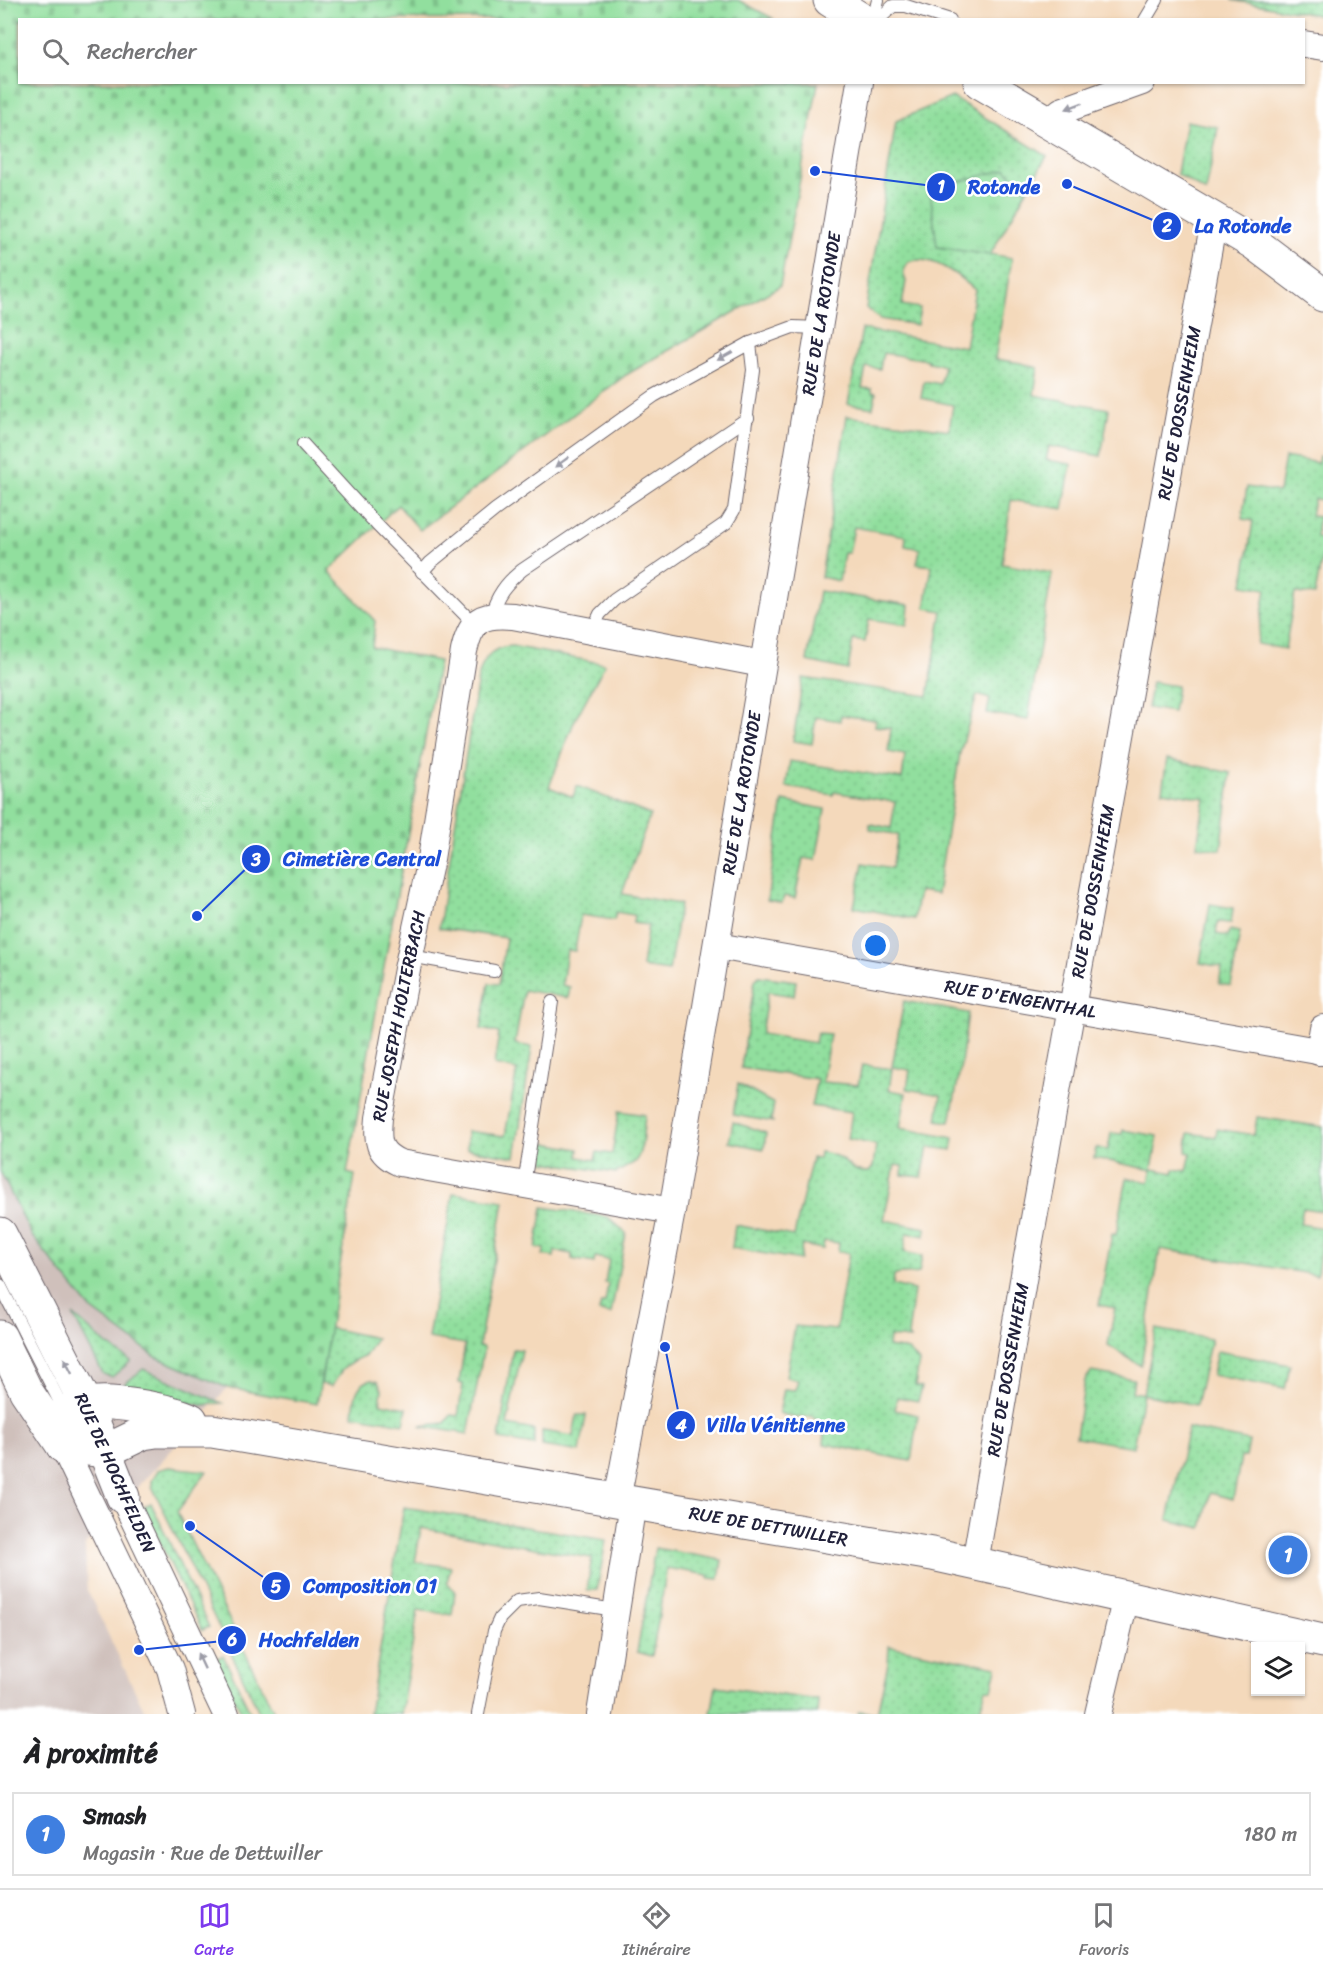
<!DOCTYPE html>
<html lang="fr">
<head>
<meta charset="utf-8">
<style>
	:root { --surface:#fff; --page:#f6f6f6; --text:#202124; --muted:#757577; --line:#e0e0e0; --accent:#7c3aed }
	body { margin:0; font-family:Sriracha,sans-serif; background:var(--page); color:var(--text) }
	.controls { position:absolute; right:18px; bottom:18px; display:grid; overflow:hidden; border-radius:0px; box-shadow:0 2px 4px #0004 }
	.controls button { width:54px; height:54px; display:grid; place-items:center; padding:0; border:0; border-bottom:2px solid var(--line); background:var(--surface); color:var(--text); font:30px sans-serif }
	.you { position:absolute; left:876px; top:946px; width:21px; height:21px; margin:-15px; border:4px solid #fff; border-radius:50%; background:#1a73e8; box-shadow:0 0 0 9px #1a73e833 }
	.badge { display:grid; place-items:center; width:39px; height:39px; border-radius:50%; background:var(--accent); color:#fff; font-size:20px; font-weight:700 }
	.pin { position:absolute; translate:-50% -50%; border:3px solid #fff; box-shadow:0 2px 6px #0006 }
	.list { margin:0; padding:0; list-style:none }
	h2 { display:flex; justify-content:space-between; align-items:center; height:78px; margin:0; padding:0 24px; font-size:26px }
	h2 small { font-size:20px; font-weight:400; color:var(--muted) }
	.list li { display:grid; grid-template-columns:39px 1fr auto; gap:18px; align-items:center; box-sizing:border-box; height:84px; margin:0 12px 12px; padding:0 12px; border:2px solid var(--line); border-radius:0px }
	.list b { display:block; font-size:22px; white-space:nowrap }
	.list p { margin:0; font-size:20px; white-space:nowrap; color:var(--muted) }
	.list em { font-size:20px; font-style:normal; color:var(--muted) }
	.icon { flex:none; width:33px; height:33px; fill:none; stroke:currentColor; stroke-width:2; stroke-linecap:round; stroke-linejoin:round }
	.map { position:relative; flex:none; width:1323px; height:1714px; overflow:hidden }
	.search { position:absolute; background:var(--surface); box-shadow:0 2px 4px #0004; left:18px; right:18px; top:18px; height:66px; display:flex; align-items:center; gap:15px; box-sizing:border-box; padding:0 21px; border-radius:0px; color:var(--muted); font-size:22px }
	.sheet { height:174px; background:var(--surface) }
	nav { display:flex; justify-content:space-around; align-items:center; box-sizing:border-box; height:84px; border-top:2px solid var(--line); background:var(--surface); font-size:16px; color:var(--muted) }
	nav a { display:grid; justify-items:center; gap:3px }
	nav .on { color:var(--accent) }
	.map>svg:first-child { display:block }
	.railway { fill:#cfc0bb }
	.grass { fill:url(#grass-dots); stroke:#5a806c; stroke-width:1.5 }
	.cemetery { fill:url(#cemetery-stones); stroke:#5a806c; stroke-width:1.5 }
	.park { fill:url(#park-tufts); stroke:#5a806c; stroke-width:1.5 }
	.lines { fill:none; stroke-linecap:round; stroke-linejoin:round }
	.lane-casing { stroke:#6c6268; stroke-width:14 }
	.street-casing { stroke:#6c6268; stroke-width:28 }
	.secondary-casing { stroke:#6c6268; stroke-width:35 }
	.lane { stroke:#fff; stroke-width:12 }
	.street { stroke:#fff; stroke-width:26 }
	.secondary { stroke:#fff; stroke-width:33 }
	.oneway { fill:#9c9ca7 }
	.labels { text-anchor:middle; stroke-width:5; stroke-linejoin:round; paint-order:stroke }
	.street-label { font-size:18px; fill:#22223b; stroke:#fff }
	.leader { fill:none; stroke:#1d4ed8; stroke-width:2 }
	.callout-dot { fill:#1d4ed8; stroke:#fff; stroke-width:2 }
	.mark-label { font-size:18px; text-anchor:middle; font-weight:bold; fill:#fff }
	.callout-label { font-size:20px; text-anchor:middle; font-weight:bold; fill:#1d4ed8; stroke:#fff; stroke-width:5; stroke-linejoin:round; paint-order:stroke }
</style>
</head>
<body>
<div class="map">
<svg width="1323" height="1714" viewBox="0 0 1323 1714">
	<defs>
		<pattern id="grass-dots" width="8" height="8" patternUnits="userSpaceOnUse" patternTransform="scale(1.5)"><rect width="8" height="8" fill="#91df9e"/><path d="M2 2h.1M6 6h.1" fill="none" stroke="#7dbf89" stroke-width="1.8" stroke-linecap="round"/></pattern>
		<pattern id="cemetery-stones" width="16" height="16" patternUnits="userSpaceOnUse" patternTransform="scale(1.5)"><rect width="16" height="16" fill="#91df9e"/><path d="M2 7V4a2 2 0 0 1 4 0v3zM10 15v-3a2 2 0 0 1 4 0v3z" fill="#7dbf89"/></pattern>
		<pattern id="park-tufts" width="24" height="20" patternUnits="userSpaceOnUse" patternTransform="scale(1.5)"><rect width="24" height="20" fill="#91df9e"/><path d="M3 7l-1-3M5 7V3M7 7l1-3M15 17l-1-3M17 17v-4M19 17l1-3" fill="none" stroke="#7dbf89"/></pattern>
	</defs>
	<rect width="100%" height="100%" fill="#fff"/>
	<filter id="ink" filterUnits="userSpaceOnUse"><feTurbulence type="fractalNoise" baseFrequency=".0167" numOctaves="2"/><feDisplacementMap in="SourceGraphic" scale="12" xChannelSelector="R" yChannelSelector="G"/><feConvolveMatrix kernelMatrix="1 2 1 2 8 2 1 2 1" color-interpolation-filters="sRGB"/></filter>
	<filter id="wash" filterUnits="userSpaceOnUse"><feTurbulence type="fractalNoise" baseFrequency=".008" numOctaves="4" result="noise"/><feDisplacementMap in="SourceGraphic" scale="24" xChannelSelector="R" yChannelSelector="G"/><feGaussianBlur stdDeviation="1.35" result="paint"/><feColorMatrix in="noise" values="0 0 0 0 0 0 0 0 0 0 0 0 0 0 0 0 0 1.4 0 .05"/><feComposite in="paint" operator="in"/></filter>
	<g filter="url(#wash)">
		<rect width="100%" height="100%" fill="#f4d9bb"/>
		<path class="railway" d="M 0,1171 L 32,1236 L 156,1357 L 228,1388 L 85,1545 L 87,1590 L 146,1714 L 0,1714 Z"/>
		<g class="grass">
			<path d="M 1231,0 L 1323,0 L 1323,16 Z"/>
			<path d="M 952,97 L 1047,156 L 990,254 L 1012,258 L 995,359 L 1021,363 L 1038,368 L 1034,395 L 1109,409 L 1101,456 L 1049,446 L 1046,460 L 1071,464 L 1063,509 L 1011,500 L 1002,564 L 1052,573 L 1028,720 L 987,713 L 990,699 L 977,695 L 960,753 L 937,894 L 919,891 L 914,919 L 854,907 L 863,863 L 892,868 L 898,835 L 870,829 L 870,824 L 891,828 L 895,802 L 834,792 L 833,795 L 786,787 L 790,761 L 902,779 L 905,755 L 888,752 L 891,728 L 875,726 L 876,720 L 841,715 L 840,721 L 816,717 L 812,744 L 793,741 L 803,678 L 928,696 L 942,611 L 925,608 L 932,566 L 917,564 L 920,549 L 905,546 L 906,536 L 854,527 L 849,553 L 844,553 L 839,581 L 821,577 L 847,416 L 949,430 L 953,405 L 921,398 L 924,381 L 940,384 L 944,365 L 928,362 L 928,360 L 883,353 L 880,369 L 866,367 L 862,388 L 872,389 L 872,392 L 876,393 L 873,408 L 848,404 L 862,329 L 965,347 L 975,290 C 958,275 931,253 908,262 L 903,273 L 906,281 L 902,305 L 920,308 L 917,325 L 880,319 L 866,308 L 896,121 Z"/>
			<path d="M 1186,121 L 1218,127 L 1206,192 L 1177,174 Z"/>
			<path d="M 1319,456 L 1323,457 L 1323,500 L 1314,499 L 1311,516 L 1319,517 L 1316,537 L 1323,538 L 1323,551 L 1315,595 L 1295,593 L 1285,649 L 1257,644 L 1266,589 L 1243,585 L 1253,521 L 1242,519 L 1247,487 L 1279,492 L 1285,457 L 1318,463 Z"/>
			<path d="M 819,591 L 909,605 L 907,625 L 869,619 L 865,642 L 853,640 L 848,670 L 807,661 Z"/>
			<path d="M 512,646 L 605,664 L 574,722 L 549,787 L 573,797 L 577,786 L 650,815 L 622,894 L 680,904 L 669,971 L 642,967 L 648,925 L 633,923 L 634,915 L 616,912 L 614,920 L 581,915 L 575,951 L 567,950 L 562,985 L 570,987 L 568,998 L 524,990 L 515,1044 L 532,1047 L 515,1157 L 467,1149 L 467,1131 L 505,1136 L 517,1070 L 494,1065 L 499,1033 L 481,1029 L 489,983 L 499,984 L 506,938 L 439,928 L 478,678 C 483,659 490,647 512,646 Z"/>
			<path d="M 1152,682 L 1177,686 L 1173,712 L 1147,708 Z"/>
			<path d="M 1167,759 L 1231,773 L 1221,850 L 1197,846 L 1205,798 L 1162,791 Z"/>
			<path d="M 783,801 L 825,809 L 816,860 L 803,858 L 795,898 L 784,896 L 782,903 L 767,900 Z"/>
			<path d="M 1210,904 L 1233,908 L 1231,923 L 1218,922 L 1216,934 L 1228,936 L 1230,930 L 1240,932 L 1231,986 L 1219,984 L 1222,967 L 1200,963 Z"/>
			<path d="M 759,976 L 796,981 L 794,996 L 768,992 L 761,1034 L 815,1043 L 817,1033 L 830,1034 L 822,1082 L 858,1085 L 862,1065 L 892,1069 L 889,1090 L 906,1093 L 900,1128 L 954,1138 L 952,1150 L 928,1147 L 922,1177 L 902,1175 L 903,1166 L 895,1165 L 884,1220 L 926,1228 L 925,1236 L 907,1233 L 904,1252 L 922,1256 L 919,1273 C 911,1275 901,1272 894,1276 L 893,1285 L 914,1290 L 908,1336 L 910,1339 L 889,1337 L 888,1347 L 909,1350 L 919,1362 L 915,1386 L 922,1388 L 918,1401 L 897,1397 L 895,1410 L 918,1415 L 911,1461 L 824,1444 L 825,1434 L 820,1432 L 818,1422 L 812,1416 L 795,1418 L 779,1413 L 784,1389 L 795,1390 L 798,1380 L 786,1377 L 795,1326 L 836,1330 L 849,1253 L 838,1251 L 839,1243 L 824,1241 L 823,1249 L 802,1245 L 800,1260 L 732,1248 L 735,1225 L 794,1236 L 812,1158 L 819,1159 L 820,1152 C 826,1153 834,1154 839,1158 C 852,1166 850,1172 869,1172 L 873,1167 L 876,1145 L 848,1139 L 852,1112 L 811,1106 L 817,1079 L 741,1068 L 755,980 Z"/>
			<path d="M 904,1001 L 968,1013 L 960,1070 L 950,1122 L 937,1120 L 941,1095 L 907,1089 L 910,1070 L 892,1067 Z"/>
			<path d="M 738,1084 L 774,1104 L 771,1121 L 774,1122 L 733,1115 Z"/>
			<path d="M 619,1111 L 645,1115 L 642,1144 L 639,1155 L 635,1162 L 616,1173 L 544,1162 L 545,1143 L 579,1149 L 578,1157 L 595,1160 L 597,1152 L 612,1154 Z"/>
			<path d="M 1257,1117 L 1323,1127 L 1322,1211 L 1303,1208 L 1300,1224 L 1323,1228 L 1317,1275 L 1160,1249 L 1141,1366 L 1108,1345 L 1115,1308 L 1099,1305 L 1112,1234 L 1116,1235 L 1127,1178 L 1149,1182 L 1152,1170 L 1094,1158 L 1096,1148 L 1108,1150 L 1111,1133 L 1122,1134 L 1123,1130 L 1158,1136 L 1152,1169 L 1173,1173 L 1174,1169 L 1187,1171 L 1191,1153 L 1186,1152 L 1189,1133 L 1216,1137 L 1217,1129 L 1254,1135 Z"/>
			<path d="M 733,1122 L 766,1133 L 764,1149 L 729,1142 Z"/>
			<path d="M 453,1193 L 504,1201 L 479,1346 L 484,1347 L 468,1434 L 419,1426 L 445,1423 L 451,1415 L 458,1416 L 463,1384 L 459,1383 L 465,1344 L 428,1338 Z"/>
			<path d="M 543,1207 L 608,1217 L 626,1233 L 611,1314 L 599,1312 L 601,1303 L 605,1303 L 608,1284 L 605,1283 L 609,1260 L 595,1257 L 594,1263 L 572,1259 L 572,1254 L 555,1251 L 554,1257 L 543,1255 L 545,1249 L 536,1248 Z"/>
			<path d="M 73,1315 L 106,1344 L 131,1361 L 112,1377 L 103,1374 Z"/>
			<path d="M 329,1328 L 376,1338 L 366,1355 L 353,1361 L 342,1370 L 332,1386 L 321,1384 Z"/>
			<path d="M 1156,1329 L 1211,1339 L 1196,1405 L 1143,1394 L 1133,1447 L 1076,1437 L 1085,1380 L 1091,1372 L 1134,1379 L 1132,1392 L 1143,1394 Z"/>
			<path d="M 513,1349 L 522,1350 L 507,1425 L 534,1430 L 534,1445 L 499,1439 Z"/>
			<path d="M 1217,1351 L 1290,1365 L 1285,1389 L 1212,1375 Z"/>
			<path d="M 143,1369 L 222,1403 L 202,1405 L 116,1391 Z"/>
			<path d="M 371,1380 L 378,1382 L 382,1390 L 380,1403 L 407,1408 L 404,1424 L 353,1415 C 355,1400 354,1385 371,1380 Z"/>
			<path d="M 577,1415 L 586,1415 L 580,1452 L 542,1446 L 542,1431 L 573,1436 Z"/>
			<path d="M 1188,1428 L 1249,1441 L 1246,1457 L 1241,1457 L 1233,1499 L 1210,1493 L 1202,1528 L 1168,1520 Z"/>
			<path d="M 169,1467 L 207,1471 L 177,1512 L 275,1714 L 260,1714 L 152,1486 L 152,1481 L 158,1470 Z"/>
			<path d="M 151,1503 L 209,1627 L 202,1630 L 143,1507 Z"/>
			<path d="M 404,1507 L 606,1540 L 597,1590 L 587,1591 L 592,1556 L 591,1558 L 421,1528 L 415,1562 L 451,1567 L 447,1582 L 455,1592 L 452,1615 L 418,1610 L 401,1714 L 369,1714 Z"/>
			<path d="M 655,1548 L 722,1560 L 719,1579 L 708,1578 L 708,1575 L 667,1568 L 652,1656 L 637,1652 Z"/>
			<path d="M 889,1646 L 997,1667 L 992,1690 L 986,1689 L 980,1709 L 994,1712 L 994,1714 L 858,1714 L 859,1711 L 877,1713 L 888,1664 Z"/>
			<path d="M 223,1655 L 251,1714 L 242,1714 L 216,1659 Z"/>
			<path d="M 716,1686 L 818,1700 L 817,1714 L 711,1714 Z"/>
		</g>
		<path class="cemetery" d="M 0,0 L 738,0 L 774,19 L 20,20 L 20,82 L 818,83 L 780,286 L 626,375 L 420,530 L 398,505 L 329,571 L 375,621 L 372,647 L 439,661 L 347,1173 L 355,1175 L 317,1404 L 228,1388 L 156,1357 L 91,1309 L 32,1236 L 0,1171 Z"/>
		<path class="park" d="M 1006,169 L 1026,191 L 990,255 L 937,247 L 930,190 Z"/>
	</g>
	<g filter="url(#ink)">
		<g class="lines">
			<defs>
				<g id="lane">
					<path d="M 873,20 L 878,0"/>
					<path d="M 878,20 L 893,6 L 906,6 L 950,20"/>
					<path d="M 1145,20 L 1157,0"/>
					<path d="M 303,444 L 377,525 L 474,624"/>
					<path d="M 422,572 L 430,563 L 495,510 L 654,396 L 750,343 L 793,327 L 819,328"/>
					<path d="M 491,616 C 496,596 506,583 522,570 L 748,418"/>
					<path d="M 592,631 L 600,614 L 614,600 L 726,523 L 734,510 L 753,370 L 750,343"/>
					<path d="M 410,956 L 494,971"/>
					<path d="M 524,1185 L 552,1002"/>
					<path d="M 0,1285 L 65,1412"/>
					<path d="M 478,1714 L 494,1631 L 500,1618 L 517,1601 L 539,1598 L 615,1610"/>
				</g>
				<g id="street">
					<path d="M 1304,44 L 1323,47"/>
					<path d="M 1049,121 L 1061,111 L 1142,82"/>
					<path id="s1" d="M 717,946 L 1323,1052"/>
					<path d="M 1319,1052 L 1323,1028"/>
					<path id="s2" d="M 672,1211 L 400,1163 C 377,1153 377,1141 379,1118 L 407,969 L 431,859 L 464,651 C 471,620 481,613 513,616 L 762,664"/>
					<path d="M 63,1446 L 170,1669 L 182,1714"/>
					<path d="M 123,1497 L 226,1714"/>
					<path id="s3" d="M 617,1500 L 672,1211 L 860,82"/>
					<path id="s4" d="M 975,1563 L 1026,1263 L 1214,220"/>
					<path d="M 600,1714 L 633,1503"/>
					<path d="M 1098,1714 L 1126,1597"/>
				</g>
				<g id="secondary">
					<path d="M 830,0 L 862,20"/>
					<path d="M 980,82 L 1254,243 L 1323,295"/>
					<path d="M 0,1234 L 86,1404 L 123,1497"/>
					<path d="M 0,1337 L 26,1391 L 63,1446"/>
					<path id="s5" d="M 63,1446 L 106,1451 L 143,1433 L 156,1431 L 212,1431 L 932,1554 L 1323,1641"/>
					<path d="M 63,1446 L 66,1412 C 73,1409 81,1405 88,1404 C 112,1399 169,1410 191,1420"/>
				</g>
			</defs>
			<use href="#lane" class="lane-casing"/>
			<use href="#street" class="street-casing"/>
			<use href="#secondary" class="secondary-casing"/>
			<use href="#lane" class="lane"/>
			<use href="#street" class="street"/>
			<use href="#secondary" class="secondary"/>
		</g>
		<defs><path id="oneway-solid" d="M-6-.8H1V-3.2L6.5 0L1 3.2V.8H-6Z" transform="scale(1.5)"/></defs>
		<g class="oneway">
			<use href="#oneway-solid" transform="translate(1074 106) rotate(159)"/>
			<use href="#oneway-solid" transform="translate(725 356) rotate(151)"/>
			<use href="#oneway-solid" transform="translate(562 462) rotate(144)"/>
			<use href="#oneway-solid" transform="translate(68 1366) rotate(-117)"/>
			<use href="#oneway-solid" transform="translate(201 1661) rotate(-115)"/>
		</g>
	</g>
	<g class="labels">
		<g class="street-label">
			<text dy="6" stroke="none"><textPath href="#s3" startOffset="1204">RUE DE LA ROTONDE</textPath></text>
			<text dy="6" stroke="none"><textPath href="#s4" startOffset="1168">RUE DE DOSSENHEIM</textPath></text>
			<text dy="6" stroke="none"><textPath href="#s3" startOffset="718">RUE DE LA ROTONDE</textPath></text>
			<text dy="6" stroke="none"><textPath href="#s4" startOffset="682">RUE DE DOSSENHEIM</textPath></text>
			<text dy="6" stroke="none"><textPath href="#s1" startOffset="308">RUE D'ENGENTHAL</textPath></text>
			<text dy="6" stroke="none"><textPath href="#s2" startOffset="435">RUE JOSEPH HOLTERBACH</textPath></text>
			<text dy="6" stroke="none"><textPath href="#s4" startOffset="196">RUE DE DOSSENHEIM</textPath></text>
			<text transform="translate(115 1473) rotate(66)" y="6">RUE DE HOCHFELDEN</text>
			<text dy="6" stroke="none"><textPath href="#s5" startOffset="718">RUE DE DETTWILLER</textPath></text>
		</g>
	</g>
	<path class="leader" d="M815 171L941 187M1067 184L1167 226M197 916L256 859M665 1347L681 1425M190 1526L276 1586M139 1650L232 1640"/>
	<g class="callout-dot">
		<circle cx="815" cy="171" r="6"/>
		<circle cx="1067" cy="184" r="6"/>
		<circle cx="197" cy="916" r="6"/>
		<circle cx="665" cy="1347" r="6"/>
		<circle cx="190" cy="1526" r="6"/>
		<circle cx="139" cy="1650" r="6"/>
		<circle cx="941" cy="187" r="15"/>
		<circle cx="1167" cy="226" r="15"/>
		<circle cx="256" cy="859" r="15"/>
		<circle cx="681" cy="1425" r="15"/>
		<circle cx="276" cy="1586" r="15"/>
		<circle cx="232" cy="1640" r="15"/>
	</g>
	<g class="mark-label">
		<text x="941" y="193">1</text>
		<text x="1167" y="232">2</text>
		<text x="256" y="866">3</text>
		<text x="681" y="1432">4</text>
		<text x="276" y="1593">5</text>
		<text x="232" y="1646">6</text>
	</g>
	<g class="callout-label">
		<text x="1004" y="194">Rotonde</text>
		<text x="1243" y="233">La Rotonde</text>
		<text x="362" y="866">Cimetière Central</text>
		<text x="776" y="1432">Villa Vénitienne</text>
		<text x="370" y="1593">Composition 01</text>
		<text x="309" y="1647">Hochfelden</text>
	</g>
</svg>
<div class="controls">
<button><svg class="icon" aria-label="layers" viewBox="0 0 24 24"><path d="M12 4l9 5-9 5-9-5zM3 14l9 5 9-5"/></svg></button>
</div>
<div class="you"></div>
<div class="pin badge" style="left:1288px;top:1555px;background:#3f7fe0">1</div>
<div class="search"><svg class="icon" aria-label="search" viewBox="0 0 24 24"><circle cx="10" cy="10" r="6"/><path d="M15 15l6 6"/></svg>Rechercher</div>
</div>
<section class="sheet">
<h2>À proximité<small></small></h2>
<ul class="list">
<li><span class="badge" style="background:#3f7fe0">1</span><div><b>Smash</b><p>Magasin · Rue de Dettwiller</p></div><em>180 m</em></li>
</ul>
</section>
<nav>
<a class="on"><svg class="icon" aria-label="map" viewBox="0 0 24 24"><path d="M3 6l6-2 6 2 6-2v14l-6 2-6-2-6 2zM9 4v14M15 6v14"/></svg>Carte</a>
<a><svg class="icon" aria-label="directions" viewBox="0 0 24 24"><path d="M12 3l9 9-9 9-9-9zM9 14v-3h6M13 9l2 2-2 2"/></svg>Itinéraire</a>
<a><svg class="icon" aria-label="saved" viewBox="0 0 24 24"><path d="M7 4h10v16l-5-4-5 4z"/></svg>Favoris</a>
</nav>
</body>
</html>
